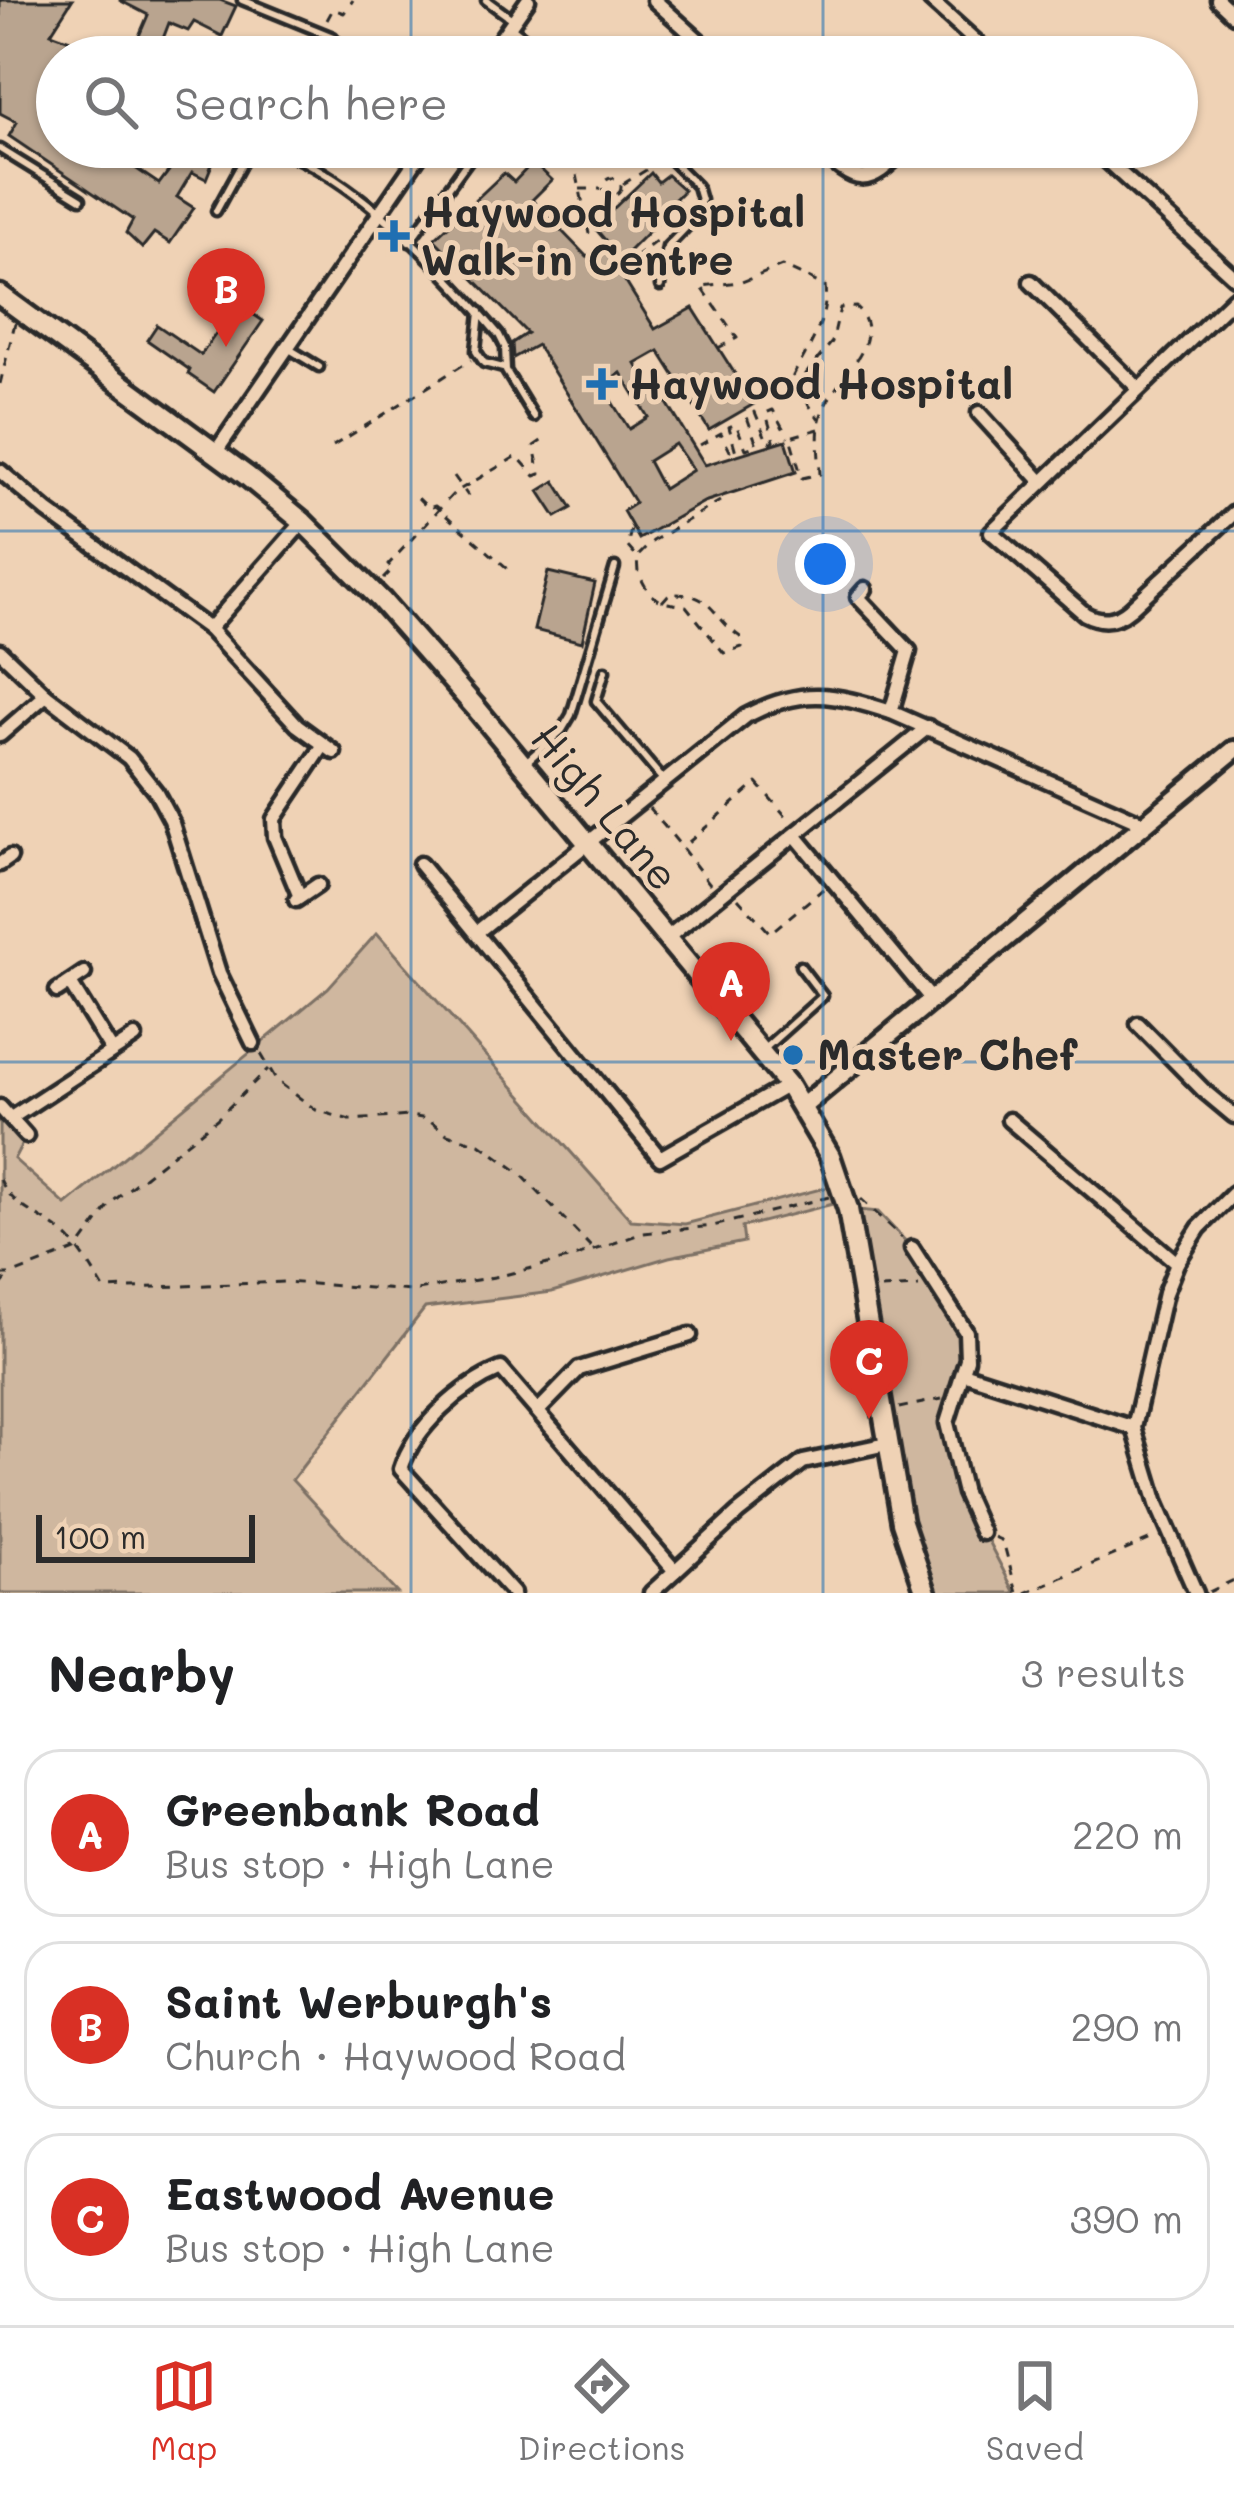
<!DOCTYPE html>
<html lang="en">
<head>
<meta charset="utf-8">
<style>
	:root { --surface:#fff; --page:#f2f2f2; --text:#202124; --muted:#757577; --line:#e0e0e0; --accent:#d93025 }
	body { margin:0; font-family:Mali,sans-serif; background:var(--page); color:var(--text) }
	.scale { position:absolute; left:36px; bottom:30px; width:219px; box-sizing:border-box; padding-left:12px; border:6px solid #2b2b2b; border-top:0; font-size:33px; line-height:42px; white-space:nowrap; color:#2b2b2b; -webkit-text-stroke:9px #efd2b5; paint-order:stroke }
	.you { position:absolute; left:825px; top:564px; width:42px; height:42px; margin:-30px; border:9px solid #fff; border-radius:50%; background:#1a73e8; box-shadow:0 0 0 18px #1a73e833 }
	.badge { display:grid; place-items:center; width:78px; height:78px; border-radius:50%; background:var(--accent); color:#fff; font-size:39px; font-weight:700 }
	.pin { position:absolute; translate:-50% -99px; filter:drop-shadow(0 3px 6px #0008) }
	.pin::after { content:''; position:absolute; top:63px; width:42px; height:36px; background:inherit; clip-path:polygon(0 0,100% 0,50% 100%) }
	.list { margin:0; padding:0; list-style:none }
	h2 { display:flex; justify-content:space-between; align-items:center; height:156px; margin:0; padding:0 48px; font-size:51px }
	h2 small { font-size:39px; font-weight:400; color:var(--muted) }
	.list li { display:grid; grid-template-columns:78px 1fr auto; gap:36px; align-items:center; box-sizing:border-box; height:168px; margin:0 24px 24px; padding:0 24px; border:3px solid var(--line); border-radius:36px }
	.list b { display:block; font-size:45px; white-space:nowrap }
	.list p { margin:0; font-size:39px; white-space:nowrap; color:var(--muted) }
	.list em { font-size:39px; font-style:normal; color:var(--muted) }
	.icon { flex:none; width:66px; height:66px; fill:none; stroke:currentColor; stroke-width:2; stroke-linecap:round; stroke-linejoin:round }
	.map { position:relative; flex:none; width:1234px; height:1593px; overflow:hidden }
	.search { position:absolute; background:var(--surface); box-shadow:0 3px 9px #0004; left:36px; right:36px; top:36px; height:132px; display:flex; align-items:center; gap:30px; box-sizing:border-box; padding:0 42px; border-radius:66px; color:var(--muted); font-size:45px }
	.sheet { height:732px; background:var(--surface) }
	nav { display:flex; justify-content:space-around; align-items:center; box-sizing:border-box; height:168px; border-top:3px solid var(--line); background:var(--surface); font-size:33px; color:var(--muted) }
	nav a { display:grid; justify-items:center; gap:6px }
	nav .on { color:var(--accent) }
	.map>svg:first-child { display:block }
	.green { fill:#cfb79f; stroke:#7d7165; stroke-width:3 }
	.building { fill:#b9a48f; stroke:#2b2b2b; stroke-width:3; fill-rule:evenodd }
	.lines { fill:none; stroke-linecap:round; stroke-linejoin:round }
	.lane-casing { stroke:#2b2b2b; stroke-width:15 }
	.street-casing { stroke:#2b2b2b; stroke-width:21 }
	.secondary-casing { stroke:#2b2b2b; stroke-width:26 }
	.primary-casing { stroke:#2b2b2b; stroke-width:27 }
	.path { stroke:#2b2b2b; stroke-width:3; stroke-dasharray:9 9; stroke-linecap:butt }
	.lane { stroke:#efd2b5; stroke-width:6 }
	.street { stroke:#efd2b5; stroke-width:12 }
	.secondary { stroke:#efd2b5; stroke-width:16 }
	.primary { stroke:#efd2b5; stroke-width:18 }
	.grid { fill:none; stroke:#1f6fb2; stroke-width:3; stroke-opacity:0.55 }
	.poi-dot { fill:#1f6fb2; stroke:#efd2b5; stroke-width:4.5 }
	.labels { text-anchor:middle; stroke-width:10; stroke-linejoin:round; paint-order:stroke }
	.poi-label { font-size:42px; font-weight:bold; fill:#2b2b2b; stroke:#efd2b5; text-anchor:start }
	.street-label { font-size:42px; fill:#2b2b2b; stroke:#efd2b5 }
</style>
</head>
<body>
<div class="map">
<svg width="1234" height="1593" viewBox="0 0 1234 1593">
	<rect width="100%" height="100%" fill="#efd2b5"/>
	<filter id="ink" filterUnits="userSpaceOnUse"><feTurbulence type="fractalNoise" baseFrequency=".00833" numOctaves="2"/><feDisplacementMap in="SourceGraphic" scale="24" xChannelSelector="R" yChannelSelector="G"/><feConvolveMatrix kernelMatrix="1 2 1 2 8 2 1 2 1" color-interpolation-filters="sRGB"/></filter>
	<g filter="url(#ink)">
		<g class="green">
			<path d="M 377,933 L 631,1220 L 685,1224 L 840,1184 L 845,1201 L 742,1227 L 744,1242 L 669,1257 L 552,1292 L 425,1308 L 292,1480 L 397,1593 L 0,1593 L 0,1104 L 26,1136 L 14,1159 L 66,1205 L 328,988 Z"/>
			<path d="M 848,1209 L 878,1212 L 912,1248 L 966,1332 L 967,1359 L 947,1423 L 975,1516 L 1015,1593 L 926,1593 L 924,1589 Z"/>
		</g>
		<g class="building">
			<path d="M 0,0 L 72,0 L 51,33 L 113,56 L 57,57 L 57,147 L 104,147 L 159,184 L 174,164 L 138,147 L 219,147 L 206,179 L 192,172 L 177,197 L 194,208 L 170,243 L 154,233 L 142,248 L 126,233 L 133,220 L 9,136 L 17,122 L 0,113 Z"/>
			<path d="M 119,0 L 220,0 L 236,6 L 222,36 L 194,22 L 188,31 L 169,23 L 156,57 L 130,57 L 148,15 Z"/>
			<path d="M 533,162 L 552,180 L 532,200 L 587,257 L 605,240 L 594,227 L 651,173 L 658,182 L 667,175 L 684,190 L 675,199 L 678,202 L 615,265 L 655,329 L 693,308 L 754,404 L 709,430 L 659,351 L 636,364 L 653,393 L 659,390 L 705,465 L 786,440 L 796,472 L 704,502 L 639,539 L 623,511 L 635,503 L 537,345 L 513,358 L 512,343 L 527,333 L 434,239 L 504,173 L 514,182 ZM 621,373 L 648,417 L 629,429 L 602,386 ZM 675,444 L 693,470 L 663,489 L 648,461 Z"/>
			<path d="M 237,303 L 263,321 L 214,392 L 188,374 L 190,370 L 147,340 L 157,325 L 201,355 Z"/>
			<path d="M 555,481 L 572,508 L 556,517 L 539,491 Z"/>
			<path d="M 548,572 L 595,583 L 582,642 L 534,630 Z"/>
		</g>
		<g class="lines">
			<defs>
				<g id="lane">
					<path d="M 242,0 L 333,37 L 348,57"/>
					<path d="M 486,0 L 512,19"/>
					<path d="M 510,26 L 549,57"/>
					<path d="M 266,147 C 348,168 445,272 499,335 L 505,347 L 506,371 L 534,417"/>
					<path d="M 658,147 L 697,186 L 701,200 L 696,217 L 667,247 L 660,286"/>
					<path d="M 0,149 L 81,199"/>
					<path d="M 216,211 L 251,147"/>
					<path d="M 409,242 L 478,147"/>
					<path d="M 480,312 L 476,351 L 484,363 L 503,368"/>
					<path d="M 286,347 L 319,367"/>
					<path d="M 605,671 L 596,701 L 664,781"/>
					<path d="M 527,761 L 562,730 L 571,715 L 615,567"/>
					<path d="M 763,1050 L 823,996 L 800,966"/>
				</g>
				<g id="street">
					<path d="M 654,0 L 717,57"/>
					<path d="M 930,0 L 993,57"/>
					<path d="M 1218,0 L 1234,15"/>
					<path d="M 488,57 L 528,0"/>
					<path d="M 816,147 C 858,185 865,190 907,147"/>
					<path d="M 1092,147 L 1234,277"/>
					<path d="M 1031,282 L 1138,388"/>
					<path d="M 1234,298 L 991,532 L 1085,614 C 1102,623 1116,621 1130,609 L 1234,513"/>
					<path d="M 979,413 L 1041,481"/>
					<path d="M 215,453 L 425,147"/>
					<path d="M 0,471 L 47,511 L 209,629"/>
					<path d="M 303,522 L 209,629 L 297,725 L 334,752"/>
					<path d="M 865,589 L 858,597 L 909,651 L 891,712"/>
					<path d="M 0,651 L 46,695 L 129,758 L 156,792 L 171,820 L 219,973 L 253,1043"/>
					<path d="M 0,735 L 46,695"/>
					<path d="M 795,835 L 932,1000"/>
					<path d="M 0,864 L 10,857"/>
					<path d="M 420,864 L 660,1158 L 788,1085"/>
					<path d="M 300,897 L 275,837 L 274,819 L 323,746"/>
					<path d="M 296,900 L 318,885"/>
					<path d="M 477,932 L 746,716 C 801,687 833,693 891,712 L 1143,823"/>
					<path d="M 667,938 L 928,727"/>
					<path d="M 70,983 L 112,1051"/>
					<path d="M 57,991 L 84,973"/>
					<path d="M 1138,1024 L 1204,1091 L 1234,1116"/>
					<path d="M 0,1107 L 26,1136"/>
					<path d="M 11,1118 L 135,1037"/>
					<path d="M 1009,1120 L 1177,1263"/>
					<path d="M 912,1248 L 966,1332 L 967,1359 L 947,1423 L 964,1493 L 982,1533"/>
					<path d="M 963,1373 L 1134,1428"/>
					<path d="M 540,1409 L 579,1369 L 690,1335"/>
					<path d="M 513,1593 L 401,1469 C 414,1427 462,1385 501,1369 L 675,1571"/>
					<path d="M 651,1593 L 738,1513 L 803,1462 L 887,1444"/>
					<path d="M 1196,1593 L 1157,1504 L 1134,1428 L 1165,1293 L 1177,1263 L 1199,1228 L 1234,1193"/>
				</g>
				<path id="secondary" d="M 802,1107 L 1234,750"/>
				<path id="primary" d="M 0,295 L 247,476 L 303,522 L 381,600 L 476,708 L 788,1085 L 830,1156 L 848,1209 L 902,1522 L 926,1593"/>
			</defs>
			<use href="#lane" class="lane-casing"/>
			<use href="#street" class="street-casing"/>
			<use href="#secondary" class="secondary-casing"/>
			<use href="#primary" class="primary-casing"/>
			<g class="path">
				<path d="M 327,20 L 333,9 L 344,13 L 353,0"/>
				<path d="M 558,147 L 574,160 L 589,234"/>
				<circle cx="612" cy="187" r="9"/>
				<path d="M 623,184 L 651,167"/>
				<path d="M 580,189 L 601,189"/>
				<path d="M 562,215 L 580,212"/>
				<path d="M 596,224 L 591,218 L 610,198"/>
				<path d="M 606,280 L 656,241"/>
				<path d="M 718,348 L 737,338 L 701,286 L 742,282 L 782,266 L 825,286 C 829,322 806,350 791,380 L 798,391"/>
				<path d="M 0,384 L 15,323"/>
				<path d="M 819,429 L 790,437 L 802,478 L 820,474 C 819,456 816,433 821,416 C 830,381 892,343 856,307 L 840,308 L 832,342 L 806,374 L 800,392 L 819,419"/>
				<path d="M 700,445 L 721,433 L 731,453 L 736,452 L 729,427 L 736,424 L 746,449 L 757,445 L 747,417 L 755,412 L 768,443 L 774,441 L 766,413 L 773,410 L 788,437"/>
				<path d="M 333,446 L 471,360"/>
				<path d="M 454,476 L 468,496"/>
				<path d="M 418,498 L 428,508 L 435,506 L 514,574"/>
				<path d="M 631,530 L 627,546 L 634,554"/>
				<path d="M 383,579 L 393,569 L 388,565 L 454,493 L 517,456 L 535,476 L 540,474 L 534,446 L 546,438"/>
				<path d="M 662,602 L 669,594 C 715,592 710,617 742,638 L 742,647 L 724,653 L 686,606 L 662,602 L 649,593 L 638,573 L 637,557 L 653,541 L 720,501"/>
				<path d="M 649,808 L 681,846"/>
				<path d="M 710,884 L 682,848 L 757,783 L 790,821"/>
				<path d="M 738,898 L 770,933 L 823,889"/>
				<path d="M 261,1054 L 277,1081 L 316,1110 L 350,1120 L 410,1116 L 428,1119 L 447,1134 L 480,1144 L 519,1172 L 591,1247"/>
				<path d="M 0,1179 C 13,1209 41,1214 64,1234 C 81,1249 92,1270 104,1289 L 285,1282 L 412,1291 L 500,1276 L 568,1259 L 643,1233 L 713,1226 L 829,1197"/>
				<path d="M 861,1199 L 902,1238"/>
				<path d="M 0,1275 L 11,1275 L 78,1249 L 112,1202 L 218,1118 L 268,1069"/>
				<path d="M 0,1286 L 9,1276"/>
				<path d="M 881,1289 L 919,1287"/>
				<path d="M 899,1408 L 942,1399"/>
				<path d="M 994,1537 L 1003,1541 L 1017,1593"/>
				<path d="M 1209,1592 L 1234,1580"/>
				<path d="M 1025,1593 L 1156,1537"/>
			</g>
			<use href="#lane" class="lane"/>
			<use href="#street" class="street"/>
			<use href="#secondary" class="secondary"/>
			<use href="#primary" class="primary"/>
		</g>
	</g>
	<path class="grid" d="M 411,0 L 411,57M 823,0 L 823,57M 411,147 L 411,1593M 823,147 L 823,1593M 0,531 L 1234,531M 0,1062 L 1234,1062"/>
	<g class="poi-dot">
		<path d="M388 218h12v12h12v12h-12v12h-12v-12h-12v-12h12z"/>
		<path d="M596 366h12v12h12v12h-12v12h-12v-12h-12v-12h12z"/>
		<circle cx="793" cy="1055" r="12"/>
	</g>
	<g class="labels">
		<g class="poi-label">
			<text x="421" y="227">Haywood Hospital<tspan x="421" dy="48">Walk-in Centre</tspan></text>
			<text x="629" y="399">Haywood Hospital</text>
			<text x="817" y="1070">Master Chef</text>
		</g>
		<g class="street-label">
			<text transform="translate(605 807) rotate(50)" y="15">High Lane</text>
		</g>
	</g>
</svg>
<div class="scale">100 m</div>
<div class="you"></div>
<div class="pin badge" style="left:731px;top:1041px">A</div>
<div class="pin badge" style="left:226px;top:347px">B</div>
<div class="pin badge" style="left:869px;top:1419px">C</div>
<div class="search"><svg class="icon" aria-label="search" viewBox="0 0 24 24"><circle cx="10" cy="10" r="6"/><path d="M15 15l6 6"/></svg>Search here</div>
</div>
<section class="sheet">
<h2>Nearby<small>3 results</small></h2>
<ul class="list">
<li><span class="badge">A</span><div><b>Greenbank Road</b><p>Bus stop · High Lane</p></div><em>220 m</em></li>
<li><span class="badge">B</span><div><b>Saint Werburgh's</b><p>Church · Haywood Road</p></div><em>290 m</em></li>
<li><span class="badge">C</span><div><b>Eastwood Avenue</b><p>Bus stop · High Lane</p></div><em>390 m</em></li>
</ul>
</section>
<nav>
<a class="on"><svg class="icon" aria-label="map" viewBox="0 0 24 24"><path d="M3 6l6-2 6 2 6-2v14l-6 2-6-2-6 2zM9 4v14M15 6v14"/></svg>Map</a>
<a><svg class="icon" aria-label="directions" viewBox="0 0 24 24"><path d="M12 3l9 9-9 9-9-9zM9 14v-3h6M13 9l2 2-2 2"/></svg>Directions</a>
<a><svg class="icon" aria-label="saved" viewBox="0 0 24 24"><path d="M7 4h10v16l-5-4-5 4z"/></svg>Saved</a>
</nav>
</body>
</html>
